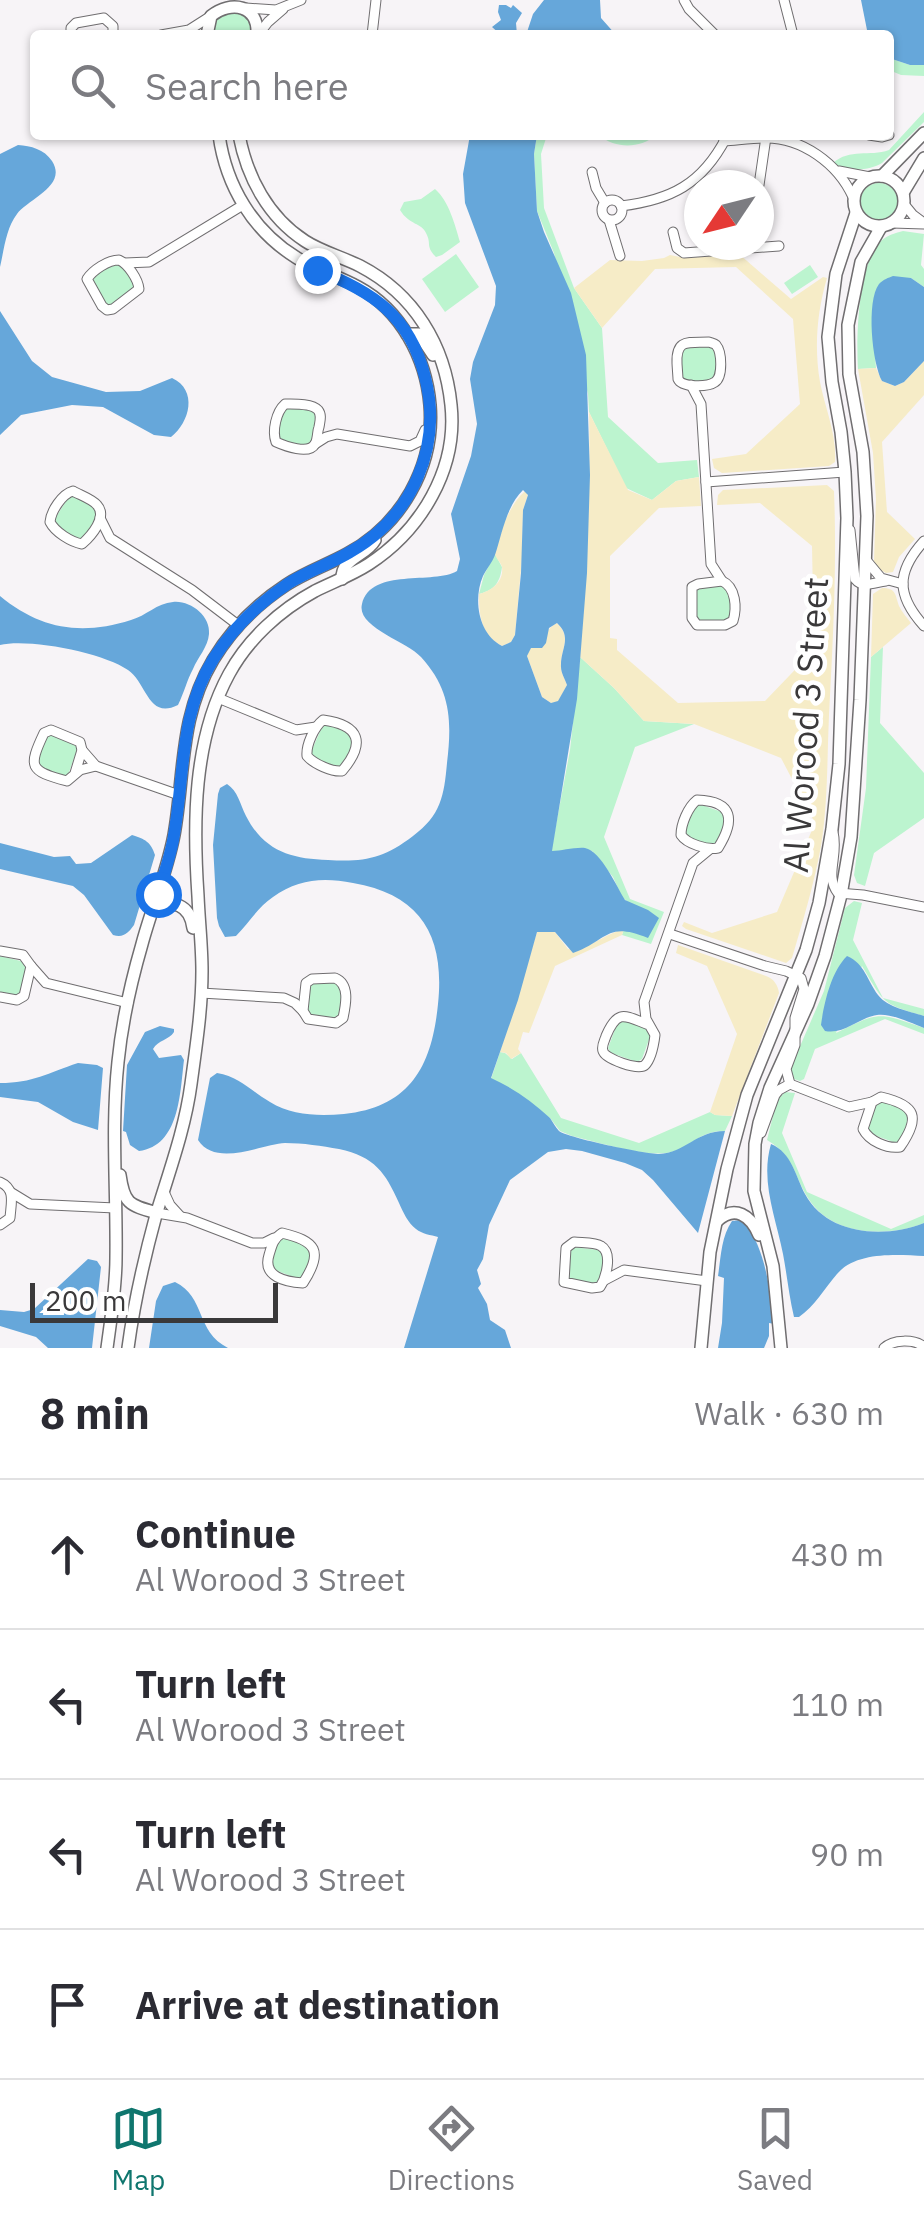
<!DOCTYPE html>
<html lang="en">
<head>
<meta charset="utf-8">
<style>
	:root { --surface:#fff; --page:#f2f2f3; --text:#2b2b33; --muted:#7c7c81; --line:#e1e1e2; --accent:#0f766e }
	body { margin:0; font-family:"IBM Plex Sans",sans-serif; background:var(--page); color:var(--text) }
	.compass { position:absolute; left:684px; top:170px; width:90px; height:90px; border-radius:50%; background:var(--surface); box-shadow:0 2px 8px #0004; rotate:235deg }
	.scale { position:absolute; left:30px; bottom:25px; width:248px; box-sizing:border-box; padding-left:10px; border:5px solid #3a393a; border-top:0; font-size:28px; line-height:35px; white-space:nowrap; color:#3a393a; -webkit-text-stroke:8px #fff; paint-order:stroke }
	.stop { position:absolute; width:30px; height:30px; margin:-22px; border:8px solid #1a73e8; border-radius:50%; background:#fff }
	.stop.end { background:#1a73e8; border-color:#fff; box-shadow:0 2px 10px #0008 }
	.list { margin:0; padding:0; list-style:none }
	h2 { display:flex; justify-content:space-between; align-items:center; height:130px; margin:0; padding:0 40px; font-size:42px }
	h2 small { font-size:32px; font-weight:400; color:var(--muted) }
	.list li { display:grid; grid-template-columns:65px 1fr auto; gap:30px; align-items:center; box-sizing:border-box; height:150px; padding:0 40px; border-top:2px solid var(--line) }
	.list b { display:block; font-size:38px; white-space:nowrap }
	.list p { margin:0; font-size:32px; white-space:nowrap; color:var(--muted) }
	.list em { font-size:32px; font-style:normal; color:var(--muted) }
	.icon { flex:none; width:55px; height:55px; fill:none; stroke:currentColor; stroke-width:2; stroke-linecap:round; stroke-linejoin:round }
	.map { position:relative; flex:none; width:924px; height:1348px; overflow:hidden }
	.search { position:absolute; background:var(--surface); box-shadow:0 2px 8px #0004; left:30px; right:30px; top:30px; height:110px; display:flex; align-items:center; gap:25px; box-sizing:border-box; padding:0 35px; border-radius:10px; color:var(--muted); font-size:38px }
	.sheet { height:730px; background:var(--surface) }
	nav { display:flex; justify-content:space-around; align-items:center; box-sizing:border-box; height:140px; border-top:2px solid var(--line); background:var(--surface); font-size:28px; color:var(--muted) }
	nav a { display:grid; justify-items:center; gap:5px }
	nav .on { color:var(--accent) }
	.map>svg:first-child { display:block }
	.green { fill:#bcf4cf }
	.sand { fill:#f6ecc7 }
	.water { fill:#66a7da; fill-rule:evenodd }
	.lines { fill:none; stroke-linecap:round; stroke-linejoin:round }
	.minor-casing { stroke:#706e70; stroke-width:11 }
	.tertiary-casing { stroke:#706e70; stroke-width:14 }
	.minor { stroke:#fff; stroke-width:9 }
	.tertiary { stroke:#fff; stroke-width:11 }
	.route { stroke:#1a73e8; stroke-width:12 }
	.labels { text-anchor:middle; stroke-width:9; stroke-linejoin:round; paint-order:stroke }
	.street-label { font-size:35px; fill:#3a393a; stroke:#fff }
</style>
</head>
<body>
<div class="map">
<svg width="924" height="1348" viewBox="0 0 924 1348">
	<rect width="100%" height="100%" fill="#f7f4f7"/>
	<g class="green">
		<path d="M 232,10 C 245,15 253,20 251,35 L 214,35 C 212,20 219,15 232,10 Z"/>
		<path d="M 889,58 L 910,65 L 924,65 L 924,76 L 901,75 L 889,70 Z"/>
		<path d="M 924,112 L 924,122 L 882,163 C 869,171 847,172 833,163 C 850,148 869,157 889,150 Z"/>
		<path d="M 537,135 L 547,135 L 541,154 L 544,208 L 574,288 L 602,328 L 608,417 L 658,463 L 697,460 L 699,477 L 676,481 L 652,500 L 626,488 L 589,412 L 588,394 L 554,253 L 537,211 L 534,154 Z"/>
		<path d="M 598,135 L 657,135 C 638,149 617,149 598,135 Z"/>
		<circle cx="879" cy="202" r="19"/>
		<path d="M 435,189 C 449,201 455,225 460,242 L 442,255 L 436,257 C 425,246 432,244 426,233 C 422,223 409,225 400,210 L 404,202 L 421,199 Z"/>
		<path d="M 903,231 L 924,234 L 921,265 L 924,269 L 924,287 L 911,278 L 872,319 L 876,368 L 858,369 C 856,338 858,262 881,241 C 887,235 896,233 903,231 Z"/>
		<path d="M 456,254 L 479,287 L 445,312 L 422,279 Z"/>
		<path d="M 113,262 L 119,262 L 136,287 L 111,306 C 101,302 92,287 92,277 Z"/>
		<path d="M 810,265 L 818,277 L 792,294 L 784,283 Z"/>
		<path d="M 686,346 L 713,346 L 716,352 L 716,377 C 707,383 690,384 681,379 L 681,350 Z"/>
		<path d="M 290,406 L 312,411 L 316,415 L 311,444 L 304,446 L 280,440 L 277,434 L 282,411 Z"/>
		<path d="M 70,495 L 76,496 L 95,508 L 97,517 L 82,539 C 72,538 59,529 54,520 Z"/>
		<path d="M 495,554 L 502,567 C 500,582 495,590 479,594 L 484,575 Z"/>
		<path d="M 723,585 L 730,591 L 731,617 L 726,621 L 700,621 C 694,614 692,596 698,588 Z"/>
		<path d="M 883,647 L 880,723 L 924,773 L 924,818 L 874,853 L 865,886 L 857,883 L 854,875 L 866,788 L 871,657 Z"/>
		<path d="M 580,657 L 614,688 L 644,721 L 694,724 L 635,747 L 604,837 L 630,899 L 664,912 L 651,944 L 622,935 L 624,929 L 631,931 L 629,903 L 622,897 L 613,877 L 592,851 L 581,848 L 551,852 L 570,750 Z"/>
		<path d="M 327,724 L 351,734 L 354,743 L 341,767 C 332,767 316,761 311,752 L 322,727 Z"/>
		<path d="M 50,734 L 75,742 L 78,747 L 68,775 L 62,776 L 39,766 C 36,756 41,740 50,734 Z"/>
		<path d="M 699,804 L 722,812 L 727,817 L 718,843 L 710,846 L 686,836 C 684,826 690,809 699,804 Z"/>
		<path d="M 854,901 L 862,903 L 853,940 L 883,998 L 924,1009 L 924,1016 C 882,1004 884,1003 862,966 L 836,1033 C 880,1011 878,1012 924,1028 L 924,1034 L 885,1019 L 815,1049 L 804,1079 L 800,1081 L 794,1079 L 790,1072 L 791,1067 L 824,991 L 845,908 Z"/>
		<path d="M 0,956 L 25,962 C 28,972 25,989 17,996 L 0,992 Z"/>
		<path d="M 312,982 L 338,983 L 343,987 L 342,1014 C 332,1020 318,1020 307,1014 L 308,987 Z"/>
		<path d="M 626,1020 L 648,1029 L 651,1034 L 642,1059 L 637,1062 L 611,1053 L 608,1048 L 617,1024 Z"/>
		<path d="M 500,1052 L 505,1053 L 512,1059 L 521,1053 L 561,1118 L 639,1143 L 710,1112 L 715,1115 L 732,1116 L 725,1131 C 700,1131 695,1144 675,1151 C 650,1160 599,1142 572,1136 L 560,1131 L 550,1118 L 491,1079 Z"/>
		<path d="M 785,1092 L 795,1093 L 782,1133 L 807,1192 L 891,1229 L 924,1215 L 924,1223 C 887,1238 831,1236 808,1198 C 792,1172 796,1158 767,1140 L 777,1100 Z"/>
		<path d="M 881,1101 L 905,1109 L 909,1118 L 901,1140 L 896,1143 L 871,1134 L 867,1129 L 876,1104 Z"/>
		<path d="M 283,1237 L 308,1244 L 312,1253 L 302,1278 L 296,1278 L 272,1269 C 269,1259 274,1243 283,1237 Z"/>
		<path d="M 572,1247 L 600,1250 C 605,1259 604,1276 597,1284 L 568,1281 L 568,1251 Z"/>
	</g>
	<g class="sand">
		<path d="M 739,254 L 791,299 L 823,277 L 827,278 C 817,312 814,347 820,382 C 825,408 837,435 835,462 L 829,466 L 722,473 L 714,468 L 712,459 L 746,454 L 800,404 L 793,319 L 736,267 L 655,269 L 602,328 L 574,288 L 610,260 L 642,261 L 664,258 L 670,255 L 685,258 Z"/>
		<path d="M 924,361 L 924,395 L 882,442 L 887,512 L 915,539 L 899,557 L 893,572 L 886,573 L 877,568 L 874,561 L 876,499 L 873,453 L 858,369 L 876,368 L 882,381 L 895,386 L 904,382 Z"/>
		<path d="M 589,412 L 628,490 L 652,500 L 676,481 L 699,477 L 701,506 L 659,508 L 610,556 L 610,638 L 617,639 L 617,650 L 678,703 L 765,701 L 814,650 L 812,546 L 760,503 L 717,505 L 718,495 L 723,490 L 827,485 L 834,491 C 837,566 833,640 829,715 C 827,758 828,803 821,846 C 814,884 803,921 792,958 L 786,963 L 686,929 L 682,926 L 684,922 L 712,933 L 777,912 L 815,823 L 781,758 L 694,724 L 644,721 L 614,688 L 580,657 C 586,575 591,494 589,412 Z"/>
		<path d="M 526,491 L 528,495 L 523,510 L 522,558 L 515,635 L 511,642 L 502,646 C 481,635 479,616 479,594 C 491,591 504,582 502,567 C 501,562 495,558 495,553 C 495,538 514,497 526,491 Z"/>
		<path d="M 882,588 C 896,588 895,594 899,606 C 902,612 907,618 911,623 L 871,657 L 873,594 Z"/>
		<path d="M 557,623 C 573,639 560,649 561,667 C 561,673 565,679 567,685 L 558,702 L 551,703 L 542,697 L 527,656 L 528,650 C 539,643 548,627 557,623 Z"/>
		<path d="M 624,929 L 622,935 L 555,966 L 529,1033 L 523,1032 L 518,1049 L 521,1053 L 511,1059 L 506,1053 L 500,1052 L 537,932 L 555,932 L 568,949 C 589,950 604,934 624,929 Z"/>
		<path d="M 678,945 L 766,976 C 774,979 778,985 779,993 L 732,1116 L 715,1115 L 710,1112 L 737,1034 L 707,966 L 676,953 Z"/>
	</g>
	<g class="water">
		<path d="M 544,0 L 600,0 L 601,18 L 616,35 L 526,35 L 533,14 Z"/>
		<path d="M 861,0 L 924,0 L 924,65 L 910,65 L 889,58 L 889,35 L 868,35 Z"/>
		<path d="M 499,5 L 506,5 L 511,8 L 513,5 L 522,13 L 516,23 L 517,35 L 501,35 L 492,27 L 501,20 L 498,12 Z"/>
		<path d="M 470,135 L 537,135 L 534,154 L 537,211 L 544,232 L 571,293 L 586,355 L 590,475 L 587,573 L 577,699 L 552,851 C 561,851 575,847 585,848 C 601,851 617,887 625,900 L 648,910 L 659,918 L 648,938 C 606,921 609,940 573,953 L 555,932 L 537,932 L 518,1000 L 491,1078 C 513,1088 532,1101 550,1118 C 553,1122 555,1127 559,1131 C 568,1138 646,1154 659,1154 C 685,1153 696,1131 725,1131 L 698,1233 L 653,1180 L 642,1170 L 625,1163 L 582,1151 L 566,1149 L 548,1152 L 510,1180 L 489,1225 L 483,1259 L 477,1270 L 481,1284 L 478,1288 L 487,1304 L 490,1320 L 505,1330 L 511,1348 L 404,1348 L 438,1237 C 431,1235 422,1234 416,1229 C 408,1223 403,1212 399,1203 C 385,1172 375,1157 339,1149 C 322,1146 303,1143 285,1143 C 262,1144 216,1168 198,1140 L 210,1078 L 217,1073 C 240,1077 251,1091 270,1102 C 292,1116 320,1116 344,1114 C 411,1107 432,1065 438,1004 C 445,937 422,895 353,883 C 323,877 298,879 273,897 C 258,907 249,923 236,936 L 225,937 L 219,926 L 217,918 L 213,845 L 218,794 L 220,788 L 227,784 C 238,791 240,804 246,816 C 264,851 291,859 328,860 C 364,862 383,859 413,836 C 441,815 444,796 447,763 C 452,721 451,690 421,657 C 406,641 356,627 362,604 C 371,567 434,585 457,571 L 460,559 L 451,514 L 471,456 L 477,424 L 470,379 L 473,362 L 495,305 L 496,286 L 465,203 L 463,174 ZM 523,490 L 528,495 L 523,510 L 521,573 L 515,635 L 511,642 L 502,646 C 478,634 473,599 483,576 C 487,568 492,563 495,555 C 502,534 506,507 523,490 ZM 557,623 C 573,638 560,649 561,667 C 561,673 565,679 567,685 L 558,701 L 551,703 L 542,697 L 527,656 L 531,648 L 542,648 L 546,643 L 549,628 Z"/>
		<path d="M 18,145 C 31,146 44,149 52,161 C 68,186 28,199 17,214 C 6,228 4,250 0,267 L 0,154 Z"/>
		<path d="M 893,276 L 911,278 L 924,287 L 924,361 L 904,382 L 895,386 L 882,381 C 872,363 866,301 879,284 C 884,279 888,278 893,276 Z"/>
		<path d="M 0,311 L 32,361 L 52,377 L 106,392 L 140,391 L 172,378 C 198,390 190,422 171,437 L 154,435 L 103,407 L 72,405 L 21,415 L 0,435 Z"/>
		<path d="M 0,596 C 40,629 81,636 131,620 C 146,616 157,603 173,602 C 190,600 211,616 209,634 C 208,647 198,657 193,669 C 187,680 184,693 178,705 C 148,720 147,683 128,670 C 104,653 29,638 0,645 Z"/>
		<path d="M 132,835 C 145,839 151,842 155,855 L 134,925 C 128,933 124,938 113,935 L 84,895 L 73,886 L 0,869 L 0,843 L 54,857 L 70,856 L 76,864 L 91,863 Z"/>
		<path d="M 847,956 C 865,964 867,980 878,995 C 888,1008 909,1011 924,1016 L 924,1028 C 911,1023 891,1013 877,1015 C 858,1018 844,1035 825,1031 L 821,1025 C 824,1003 831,972 847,956 Z"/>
		<path d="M 160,1026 L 174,1029 L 174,1032 C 169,1040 158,1040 153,1049 L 159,1058 L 181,1055 L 184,1060 C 180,1092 180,1146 139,1151 L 130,1145 L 126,1132 L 123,1131 L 127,1065 L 145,1032 Z"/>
		<path d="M 78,1063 L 97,1065 L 103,1068 L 98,1130 L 73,1122 L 38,1102 L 0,1097 L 0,1083 C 33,1083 48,1073 78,1063 Z"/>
		<path d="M 771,1144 C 792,1153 795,1175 805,1194 C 827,1235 884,1239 924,1223 L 924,1256 C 897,1255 857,1251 837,1274 C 824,1289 815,1306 799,1317 L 794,1317 C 789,1296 787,1275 783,1254 C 776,1218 760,1181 771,1144 Z"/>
		<path d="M 741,1220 C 765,1241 770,1293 775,1324 L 769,1323 L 769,1336 L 764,1348 L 718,1348 L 722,1323 L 724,1278 L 718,1276 C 721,1257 721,1237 732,1221 Z"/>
		<path d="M 88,1259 L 97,1261 L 101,1267 L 92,1348 L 48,1348 L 36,1337 L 0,1326 L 0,1310 L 24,1312 L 34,1309 Z"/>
		<path d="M 175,1282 C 206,1297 195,1331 228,1348 L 149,1348 L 156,1301 L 163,1286 Z"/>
	</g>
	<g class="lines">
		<defs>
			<g id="minor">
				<path d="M 684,0 L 689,9 L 715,35"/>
				<path d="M 784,0 L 793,35"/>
				<path d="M 246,8 L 276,10 L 301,0"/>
				<path d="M 71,35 L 71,28 L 76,23 L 104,18 L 113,26 L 113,35"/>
				<path d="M 161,35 L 189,30 L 211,16"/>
				<path d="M 258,35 L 268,22 L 283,9"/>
				<path d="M 372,35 L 376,0"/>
				<path d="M 869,135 L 882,137 L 889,135"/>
				<path d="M 724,141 C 738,140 751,138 764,138 C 802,137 838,164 853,197"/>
				<path d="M 839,171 L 870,177"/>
				<path d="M 592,172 L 596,188 L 605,203"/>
				<path d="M 759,185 L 766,137"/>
				<circle cx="612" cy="210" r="10"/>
				<path d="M 904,204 L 913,215 L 924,223"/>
				<path d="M 621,206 C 671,200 702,184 726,138"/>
				<path d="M 609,220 L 620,256"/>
				<path d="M 892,223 L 924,224"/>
				<path d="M 673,232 L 677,248 L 684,253 L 779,246"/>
				<path d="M 119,260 C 128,264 138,279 139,289 L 113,309 L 107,310 L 102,306 L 87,279 C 93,270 108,260 119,260 Z"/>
				<path d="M 125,263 L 149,262 L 243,205"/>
				<path d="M 709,342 C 711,343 714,343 716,345 C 722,352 723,377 715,382 C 708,387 682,388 678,379 C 678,377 677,365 677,363 C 676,338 689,343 709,342 Z"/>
				<path d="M 691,385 L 701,404 L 711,564 L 722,581"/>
				<path d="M 285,404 C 293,404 312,403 318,410 C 322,415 320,421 319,427 C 317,432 318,439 315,444 C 309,455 285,446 276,442 C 272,431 276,412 285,404 Z"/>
				<path d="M 315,444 L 326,437 L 337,434 L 410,446 L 420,441 L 425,430"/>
				<path d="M 706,482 L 845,472"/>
				<path d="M 73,491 C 80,495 92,499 97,505 C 108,517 91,536 82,544 C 71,542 55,532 50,522 C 51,511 62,494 73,491 Z"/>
				<path d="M 100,518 L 110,538 L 192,590 L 238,625"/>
				<path d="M 850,530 L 855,579 C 863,589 875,582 886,581"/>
				<path d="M 924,541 C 896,572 896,595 924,626"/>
				<path d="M 866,560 L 881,578 L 903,584"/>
				<path d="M 722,581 C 736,587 737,608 733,621 L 725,625 L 697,625 L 692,618 L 692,587 L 698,584 Z"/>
				<path d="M 218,698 L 296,730 L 316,727"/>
				<path d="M 323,720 C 360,725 366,743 342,771 C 332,772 314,764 307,756 C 306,745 314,727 323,720 Z"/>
				<path d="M 82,750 L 96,766 L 179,795"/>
				<path d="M 75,773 L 82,750 L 80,742 L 51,730 L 44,733 C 28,767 29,771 67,781 L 80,770 L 96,766"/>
				<path d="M 697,800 C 734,801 735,821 718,848 C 707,850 687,844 681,835 C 681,824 688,807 697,800 Z"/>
				<path d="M 833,832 C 839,856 824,875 838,893 L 863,895 L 924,907"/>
				<path d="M 670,934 L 765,966 L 786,971 L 801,978 L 804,989 L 795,1018 L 795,1045 L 786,1069 L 790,1084"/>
				<path d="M 0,951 L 23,955 L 31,966 L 24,996 L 17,1000 L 0,997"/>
				<path d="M 31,966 L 46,983 L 128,1003"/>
				<path d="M 335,978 C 350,984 346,1004 343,1018 L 336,1023 L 308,1019 L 303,1011 L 306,983 L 312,979 Z"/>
				<path d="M 201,993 L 284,998 L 295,1003 L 303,1011"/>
				<path d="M 649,1025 C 625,1016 618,1008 606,1036 C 605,1040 601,1046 603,1051 C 605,1059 639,1071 645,1065 C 651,1059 654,1043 655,1035 L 646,1019 L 644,1002 L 693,863 L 710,849"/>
				<path d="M 790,1084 L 849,1107 L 872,1102"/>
				<path d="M 881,1097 C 916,1105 921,1117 900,1147 C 887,1149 869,1141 863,1129 L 872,1102 Z"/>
				<path d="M 761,1133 L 775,1095 L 779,1090 L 790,1084"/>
				<path d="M 0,1182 C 16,1189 11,1203 10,1218 L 0,1225"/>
				<path d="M 164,1192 L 170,1205 L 180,1216"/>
				<path d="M 12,1193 L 30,1204 L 115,1208"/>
				<path d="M 157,1213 L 187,1218 L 252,1243 L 264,1243 L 274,1238"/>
				<path d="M 282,1233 C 316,1241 324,1251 303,1283 C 286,1282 262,1277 269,1255 C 272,1245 273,1239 282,1233 Z"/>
				<path d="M 574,1242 C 581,1243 595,1242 601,1246 C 613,1253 606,1278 600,1287 L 592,1288 L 564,1282 L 566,1248 Z"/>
				<path d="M 605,1280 L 624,1270 L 707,1281"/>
				<path d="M 884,1348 C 893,1339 915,1339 924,1347"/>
			</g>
			<g id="tertiary">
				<path d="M 207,35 L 211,16 C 231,0 259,5 257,35"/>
				<circle cx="879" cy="201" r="25"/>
				<path d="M 882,176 L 924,133"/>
				<path d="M 903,193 L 924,158"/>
				<path d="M 407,334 L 419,334 L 433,355"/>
				<path d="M 342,579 C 341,558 366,556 375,540"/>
				<path d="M 153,911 C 172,897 190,905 193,928"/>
				<path d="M 120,1175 C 124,1204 129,1205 157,1213"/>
				<path d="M 717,1221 C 735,1204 751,1216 759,1235"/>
				<path d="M 107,1348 C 111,1318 116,1288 116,1258 C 117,1192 111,1128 118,1062 C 122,1022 131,982 142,944 C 152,907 167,872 174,835 C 185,773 179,717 213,660 C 231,630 257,604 286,585 C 306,572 327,565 347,554 C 401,525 435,467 430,405 C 426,358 401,310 358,287 C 338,276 316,270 297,258 C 253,231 226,186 219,135"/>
				<path d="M 128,1348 C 134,1303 144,1259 156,1215 C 169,1172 185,1129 191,1084 C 196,1047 202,1009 202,971 C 202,946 199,921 198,896 C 193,823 193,740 229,674 C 248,639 280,610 315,591 C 333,582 352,575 369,564 C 421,530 458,469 451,405 C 445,345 414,294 360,266 C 342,257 322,252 305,241 C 268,217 247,177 239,135"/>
				<path d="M 701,1348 L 710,1252 L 727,1169 L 747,1095 L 806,950 L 819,903 L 832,829 L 839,764 L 847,518 L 845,472 L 841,432 L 832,382 L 828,337 L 836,274 L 856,213"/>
				<path d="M 781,1348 L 773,1266 L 754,1191 L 755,1144 L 759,1123 L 770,1088 L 808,1004 L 825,956 L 841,895 L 851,837 L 860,700 L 867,516 L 863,452 L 849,374 L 848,325 L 861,262 L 881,227"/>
			</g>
		</defs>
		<use href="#minor" class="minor-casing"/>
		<use href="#tertiary" class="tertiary-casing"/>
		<use href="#minor" class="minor"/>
		<use href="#tertiary" class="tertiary"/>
	</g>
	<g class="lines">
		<path class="route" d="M 158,894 C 164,874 171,855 174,835 C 185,773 179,714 214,658 C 233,628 259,603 289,583 C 308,571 330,564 350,552 C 412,517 443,447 425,377 C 410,316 372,291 317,270"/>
	</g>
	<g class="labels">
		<g class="street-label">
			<text transform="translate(806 725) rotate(-86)" y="12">Al Worood 3 Street</text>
		</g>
	</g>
</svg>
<svg class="compass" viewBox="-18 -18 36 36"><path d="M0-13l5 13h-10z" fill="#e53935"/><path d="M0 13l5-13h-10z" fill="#7c7c81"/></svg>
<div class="scale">200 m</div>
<div class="stop" style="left:158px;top:894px"></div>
<div class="stop end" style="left:317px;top:270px"></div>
<div class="search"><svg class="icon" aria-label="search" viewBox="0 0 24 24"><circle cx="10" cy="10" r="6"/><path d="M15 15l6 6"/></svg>Search here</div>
</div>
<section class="sheet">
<h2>8 min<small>Walk · 630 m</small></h2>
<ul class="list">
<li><svg class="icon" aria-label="ahead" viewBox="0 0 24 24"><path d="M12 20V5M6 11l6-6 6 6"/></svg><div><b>Continue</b><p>Al Worood 3 Street</p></div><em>430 m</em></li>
<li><svg class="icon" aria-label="left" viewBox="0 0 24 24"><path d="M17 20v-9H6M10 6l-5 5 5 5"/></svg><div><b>Turn left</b><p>Al Worood 3 Street</p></div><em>110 m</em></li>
<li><svg class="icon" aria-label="left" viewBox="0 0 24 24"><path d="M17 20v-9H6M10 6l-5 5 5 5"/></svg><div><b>Turn left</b><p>Al Worood 3 Street</p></div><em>90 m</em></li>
<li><svg class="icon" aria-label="arrive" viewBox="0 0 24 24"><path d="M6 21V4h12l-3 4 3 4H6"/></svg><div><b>Arrive at destination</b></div></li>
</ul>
</section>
<nav>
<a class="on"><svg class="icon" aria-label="map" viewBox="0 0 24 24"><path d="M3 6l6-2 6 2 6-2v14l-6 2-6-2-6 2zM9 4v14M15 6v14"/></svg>Map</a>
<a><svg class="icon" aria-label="directions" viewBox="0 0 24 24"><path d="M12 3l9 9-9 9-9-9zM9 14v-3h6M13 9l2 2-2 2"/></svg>Directions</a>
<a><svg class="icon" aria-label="saved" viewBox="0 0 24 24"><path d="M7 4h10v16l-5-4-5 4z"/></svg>Saved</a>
</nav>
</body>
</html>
